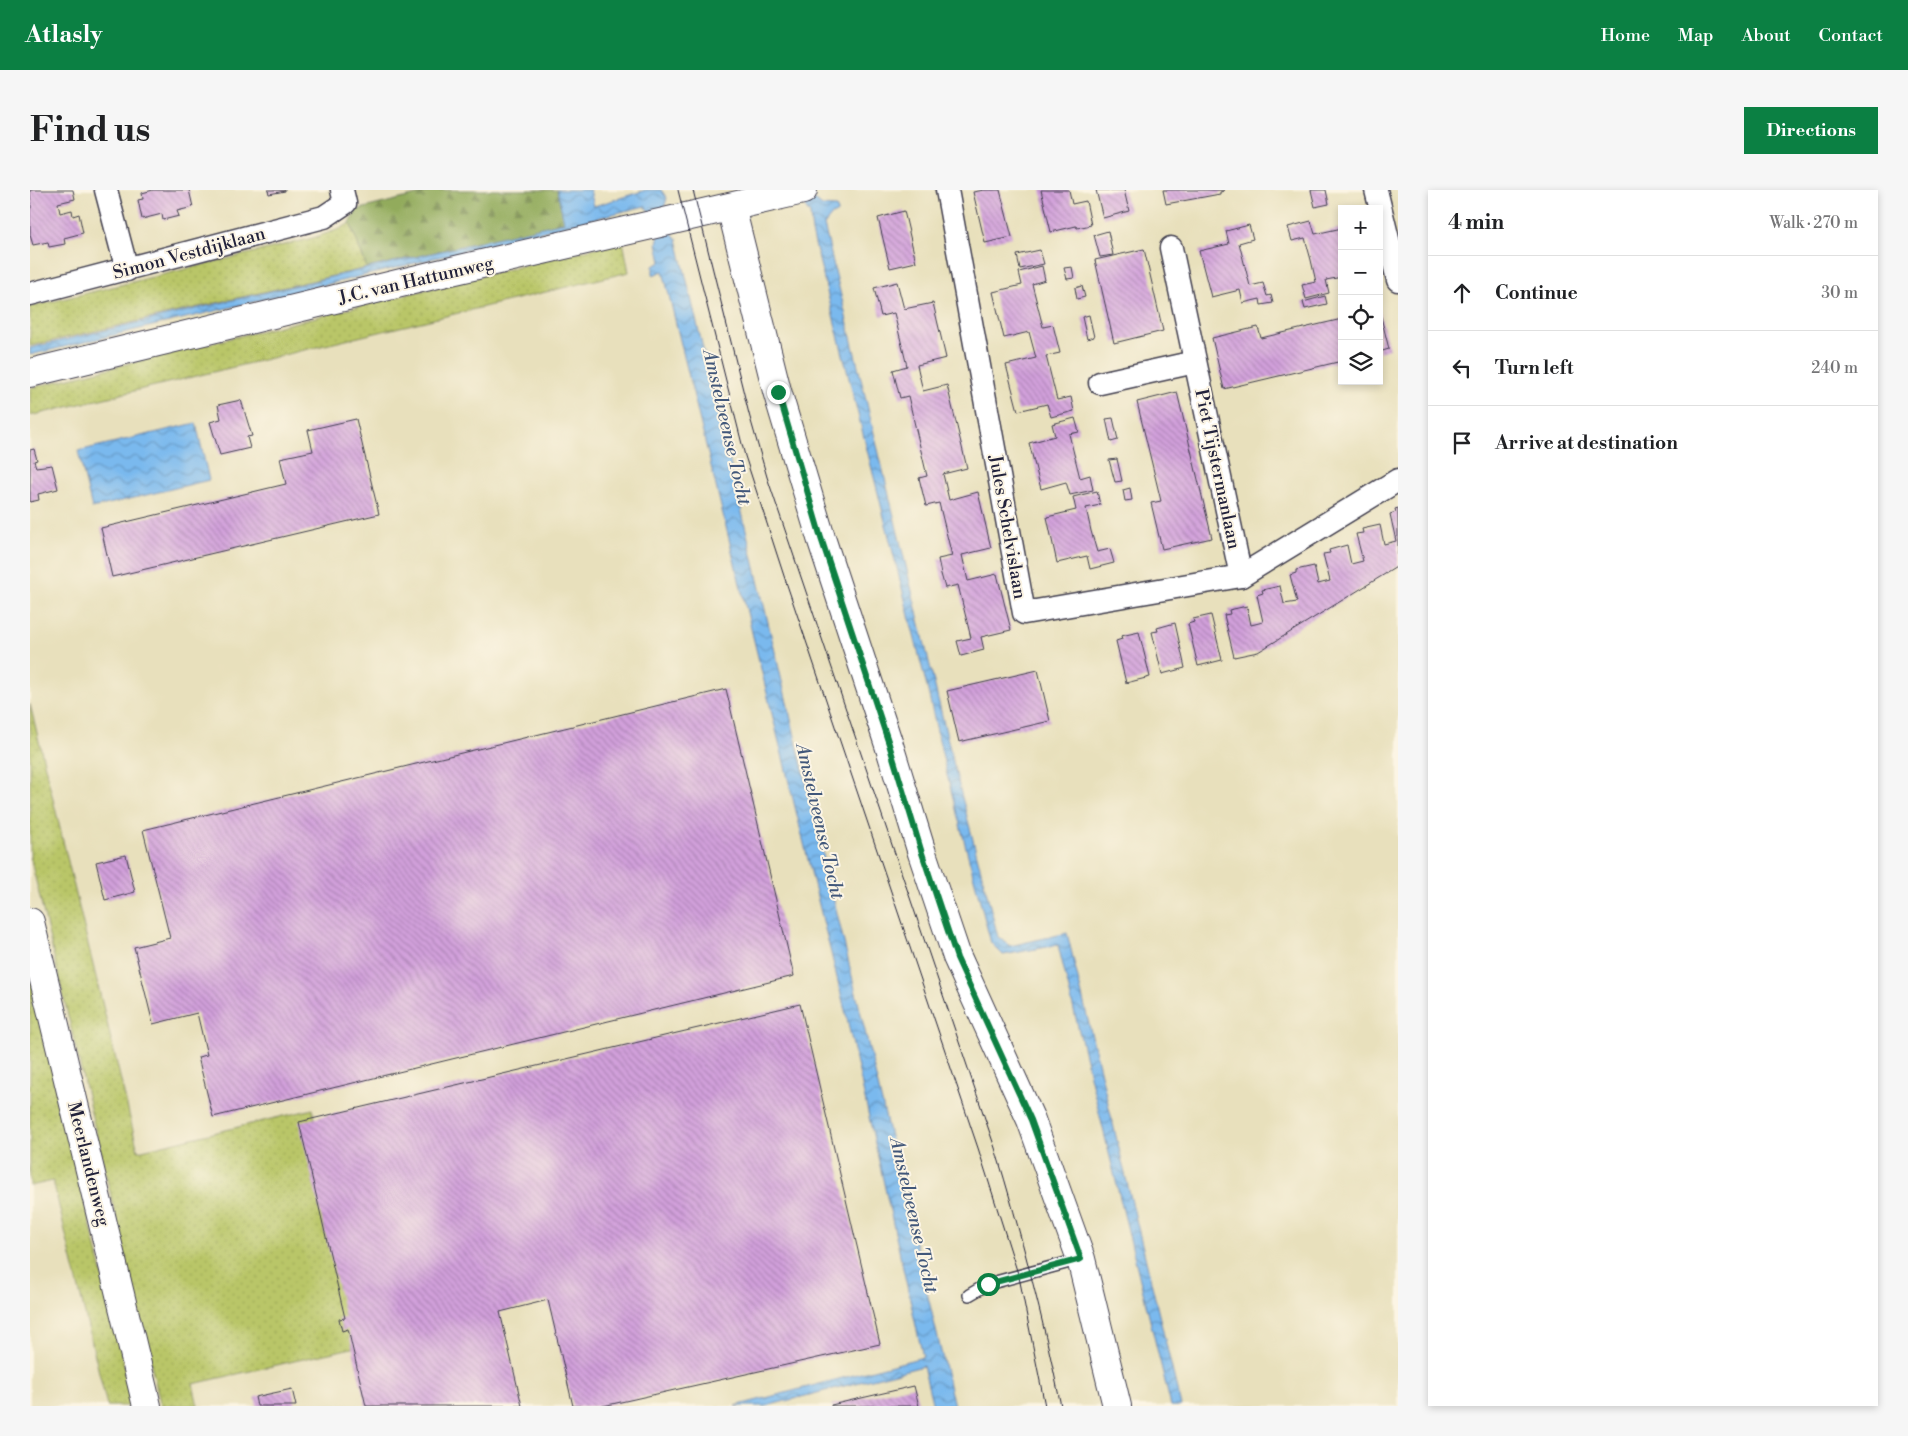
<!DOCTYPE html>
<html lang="en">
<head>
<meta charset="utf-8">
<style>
	:root { --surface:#fff; --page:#f6f6f6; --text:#202124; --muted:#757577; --line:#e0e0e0; --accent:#0b8043 }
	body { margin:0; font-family:"Libre Bodoni",serif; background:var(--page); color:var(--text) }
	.controls { position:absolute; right:15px; top:15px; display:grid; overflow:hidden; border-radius:0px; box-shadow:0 2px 8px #0003 }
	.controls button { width:45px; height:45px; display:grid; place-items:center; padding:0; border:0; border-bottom:1px solid var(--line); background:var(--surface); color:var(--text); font:25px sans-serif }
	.stop { position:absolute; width:15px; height:15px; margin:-11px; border:4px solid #0b8043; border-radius:50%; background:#fff }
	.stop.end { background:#0b8043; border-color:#fff; box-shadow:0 1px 5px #0008 }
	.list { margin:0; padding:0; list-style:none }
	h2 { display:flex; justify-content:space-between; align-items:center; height:65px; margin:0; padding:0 20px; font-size:21px }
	h2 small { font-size:16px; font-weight:400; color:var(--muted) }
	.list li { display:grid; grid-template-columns:32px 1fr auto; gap:15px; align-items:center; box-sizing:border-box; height:75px; padding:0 20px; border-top:1px solid var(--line) }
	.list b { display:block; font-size:19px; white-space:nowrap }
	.list em { font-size:16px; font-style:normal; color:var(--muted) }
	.icon { flex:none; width:28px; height:28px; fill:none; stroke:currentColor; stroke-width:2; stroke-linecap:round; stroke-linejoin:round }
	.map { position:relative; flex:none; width:1368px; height:1216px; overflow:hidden; border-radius:0px }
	header { display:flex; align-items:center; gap:30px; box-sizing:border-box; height:70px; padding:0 25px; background:var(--accent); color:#fff }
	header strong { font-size:24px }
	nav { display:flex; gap:28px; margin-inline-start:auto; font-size:18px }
	.intro { display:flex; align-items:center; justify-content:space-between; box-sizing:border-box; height:120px; padding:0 30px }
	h1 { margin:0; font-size:35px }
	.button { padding:12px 22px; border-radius:0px; background:var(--accent); color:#fff; font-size:18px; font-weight:700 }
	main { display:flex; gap:30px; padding:0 30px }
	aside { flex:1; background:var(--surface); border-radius:0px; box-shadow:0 2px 8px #0003 }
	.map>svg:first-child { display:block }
	.grass { fill:url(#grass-dots); stroke:#6e7451 }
	.forest { fill:url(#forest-firs); stroke:#5a664c }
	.water { fill:url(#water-waves); stroke:#4e6e94 }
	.building { fill:url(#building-back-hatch) }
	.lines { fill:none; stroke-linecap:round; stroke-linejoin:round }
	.service-casing { stroke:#403e4e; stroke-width:14 }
	.minor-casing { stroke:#403e4e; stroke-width:25 }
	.tertiary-casing { stroke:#403e4e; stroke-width:30 }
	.service { stroke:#fff; stroke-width:11 }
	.minor { stroke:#fff; stroke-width:22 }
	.tertiary { stroke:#fff; stroke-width:28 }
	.tram { stroke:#22223b; stroke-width:1 }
	.route { stroke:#0b8043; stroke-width:6 }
	.labels { text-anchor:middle; stroke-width:4; stroke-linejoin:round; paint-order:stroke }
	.street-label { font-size:18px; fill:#22223b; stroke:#fcf5e5 }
	.water-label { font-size:19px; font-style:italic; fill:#41577a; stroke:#fcf5e5 }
</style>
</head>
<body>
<header>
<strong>Atlasly</strong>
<nav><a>Home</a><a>Map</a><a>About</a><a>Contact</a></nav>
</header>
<div class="intro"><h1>Find us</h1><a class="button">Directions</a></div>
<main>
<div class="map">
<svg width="1368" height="1216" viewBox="0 0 1368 1216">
	<defs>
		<pattern id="grass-dots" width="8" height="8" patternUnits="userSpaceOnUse" patternTransform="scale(1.25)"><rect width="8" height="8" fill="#b9c667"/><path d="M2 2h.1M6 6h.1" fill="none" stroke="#9faa5a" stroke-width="1.8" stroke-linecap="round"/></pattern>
		<pattern id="forest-firs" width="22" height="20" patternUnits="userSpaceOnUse" patternTransform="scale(1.25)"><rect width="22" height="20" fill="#92ab5c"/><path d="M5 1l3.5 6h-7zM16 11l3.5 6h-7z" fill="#778b4d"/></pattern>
		<pattern id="water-waves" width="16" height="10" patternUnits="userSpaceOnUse" patternTransform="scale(1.25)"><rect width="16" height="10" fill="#7ab9ee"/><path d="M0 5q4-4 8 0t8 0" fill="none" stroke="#6496c2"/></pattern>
		<pattern id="building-back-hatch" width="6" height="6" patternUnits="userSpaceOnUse" patternTransform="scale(1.25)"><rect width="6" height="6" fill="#d2a0db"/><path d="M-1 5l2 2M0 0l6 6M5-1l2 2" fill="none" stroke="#aa82b3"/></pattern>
	</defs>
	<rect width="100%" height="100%" fill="#fcf5e5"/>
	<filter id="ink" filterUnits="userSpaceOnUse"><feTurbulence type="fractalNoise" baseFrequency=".02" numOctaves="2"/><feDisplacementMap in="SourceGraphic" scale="10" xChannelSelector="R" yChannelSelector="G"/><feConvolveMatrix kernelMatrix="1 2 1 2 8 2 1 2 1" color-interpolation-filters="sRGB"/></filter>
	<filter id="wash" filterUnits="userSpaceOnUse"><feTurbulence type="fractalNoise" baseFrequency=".0096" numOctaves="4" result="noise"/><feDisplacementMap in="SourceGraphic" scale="20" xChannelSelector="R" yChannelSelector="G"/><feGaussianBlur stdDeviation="1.12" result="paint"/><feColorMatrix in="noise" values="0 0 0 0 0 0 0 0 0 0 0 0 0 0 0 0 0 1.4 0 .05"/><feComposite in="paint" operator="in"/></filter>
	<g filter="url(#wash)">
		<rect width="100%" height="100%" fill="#e8e0bc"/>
		<g class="grass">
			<path d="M 320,33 L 337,78 L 0,156 L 0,117 L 283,48 L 310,39 Z"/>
			<path d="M 593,51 L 599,82 L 0,226 L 0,198 Z"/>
			<path d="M 0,514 L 108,961 L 283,919 L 335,1155 L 163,1194 L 168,1216 L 131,1216 L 0,666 Z"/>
			<path d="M 0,783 L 104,1216 L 77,1216 L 23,991 L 0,996 Z"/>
		</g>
		<path class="forest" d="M 406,0 L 527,0 L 535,32 L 337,78 L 320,33 L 326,20 Z"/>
		<g class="water">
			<path d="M 527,0 L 560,0 L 564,16 L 616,0 L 631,0 L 637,8 L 634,18 L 620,23 L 615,16 L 349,82 L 0,165 L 0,158 L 534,32 Z"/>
			<path d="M 785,10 L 792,16 L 806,17 L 808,22 L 802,25 L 794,35 L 926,584 L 968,747 L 980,756 L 1037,743 L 1151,1216 L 1141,1216 L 1028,755 L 973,765 L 961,753 L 917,585 L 897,497 L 782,42 L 780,24 L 775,17 L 776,12 Z"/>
			<path d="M 640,41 L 647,49 L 924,1216 L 903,1216 L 893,1176 L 736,1216 L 705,1216 L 893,1167 L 815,820 L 633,81 L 623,85 L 623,76 L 631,72 L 627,53 L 629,45 Z"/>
			<path d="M 166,233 L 179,290 L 62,318 L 48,261 Z"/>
		</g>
		<g id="blocks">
			<g class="building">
				<path d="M 0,0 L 43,0 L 45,9 L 28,13 L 30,23 L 42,20 L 43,26 L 49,24 L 53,43 L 34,48 L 35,54 L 19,57 L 18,52 L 3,55 L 0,45 L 0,19 L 1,18 Z"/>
				<path d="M 123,0 L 159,0 L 163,17 L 147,21 L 149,26 L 133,30 L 132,24 L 112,29 L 108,10 L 113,9 L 112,3 Z"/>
				<path d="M 238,0 L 255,0 L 255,1 L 239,4 Z"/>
				<path d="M 954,0 L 970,0 L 982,47 L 955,53 L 943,2 Z"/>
				<path d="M 1011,0 L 1039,0 L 1042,14 L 1056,11 L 1061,35 L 1047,38 L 1046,36 L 1021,42 Z"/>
				<path d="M 1066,0 L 1094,0 L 1099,21 L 1073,28 Z"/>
				<path d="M 1133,0 L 1194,0 L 1194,1 L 1190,2 L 1190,4 L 1136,14 Z"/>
				<path d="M 1281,0 L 1296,0 L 1299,14 L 1285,17 Z"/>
				<path d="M 874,21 L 886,72 L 860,78 L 848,28 Z"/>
				<path d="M 1281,31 L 1285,44 L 1312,38 L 1312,87 L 1296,90 L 1299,103 L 1276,109 L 1272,95 L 1286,92 L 1281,70 L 1275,48 L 1262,51 L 1258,37 Z"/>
				<path d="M 1219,35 L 1223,49 L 1209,53 L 1220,96 L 1233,93 L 1237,106 L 1241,105 L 1243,113 L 1231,115 L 1230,109 L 1213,113 L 1210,100 L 1181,107 L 1169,61 L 1199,54 L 1196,41 Z"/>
				<path d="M 1078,41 L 1083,65 L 1070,67 L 1064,45 Z"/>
				<path d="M 1114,59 L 1133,141 L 1084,153 L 1065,70 Z"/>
				<path d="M 1010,60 L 1014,74 L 990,79 L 987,65 Z"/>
				<path d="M 1012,76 L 1015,90 L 1002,94 L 1013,137 L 1023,135 L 1030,163 L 1016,166 L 1027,210 L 1041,207 L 1044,221 L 1021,227 L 1017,214 L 988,221 L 976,175 L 1006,168 L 999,142 L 974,148 L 963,102 L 992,95 L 989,82 Z"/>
				<path d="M 1042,77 L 1044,88 L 1037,89 L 1034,78 Z"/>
				<path d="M 867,92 L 874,119 L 903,113 L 916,168 L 887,175 L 893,201 L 917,195 L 937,278 L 913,284 L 919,310 L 948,302 L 961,358 L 932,365 L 938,391 L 967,384 L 981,440 L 951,447 L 954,460 L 931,466 L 927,451 L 941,448 L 928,395 L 915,398 L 911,384 L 908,369 L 922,366 L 909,313 L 896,316 L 889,288 L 897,286 L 878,206 L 870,208 L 863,180 L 877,176 L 864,123 L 851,126 L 844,98 Z"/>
				<path d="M 1052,96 L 1055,107 L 1047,109 L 1045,98 Z"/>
				<path d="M 1295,106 L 1297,114 L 1275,119 L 1273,112 Z"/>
				<path d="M 1349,119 L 1359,159 L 1349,162 Z"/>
				<path d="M 1059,125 L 1064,147 L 1057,149 L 1052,127 Z"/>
				<path d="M 1312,129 L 1312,171 L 1194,199 L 1182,148 L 1228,137 L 1231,148 Z"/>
				<path d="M 1147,202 L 1182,348 L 1132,359 L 1121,313 L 1131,311 L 1107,212 Z"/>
				<path d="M 211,210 L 222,246 L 217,247 L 220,258 L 190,265 L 180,232 L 191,229 L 188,215 Z"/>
				<path d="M 1045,228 L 1049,242 L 1039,244 L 1050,288 L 1060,285 L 1063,300 L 1040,305 L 1036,292 L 1011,299 L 999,253 L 1025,246 L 1022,234 Z"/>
				<path d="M 1083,228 L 1088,250 L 1081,252 L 1076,229 Z"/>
				<path d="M 326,229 L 349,324 L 82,387 L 71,338 L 256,294 L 250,268 L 283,261 L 278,240 Z"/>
				<path d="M 4,259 L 7,270 L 4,271 L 6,277 L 22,275 L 28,299 L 8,304 L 9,310 L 0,312 L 0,260 Z"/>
				<path d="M 1087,269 L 1092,291 L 1085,292 L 1079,270 Z"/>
				<path d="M 1100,298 L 1102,310 L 1095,311 L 1093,300 Z"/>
				<path d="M 1067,301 L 1070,315 L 1056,318 L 1061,341 L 1067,362 L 1080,359 L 1084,373 L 1060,379 L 1057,366 L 1027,373 L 1017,327 L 1046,320 L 1043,307 Z"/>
				<path d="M 1368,318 L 1368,376 L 1228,462 L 1204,467 L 1194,425 L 1200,424 L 1199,420 L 1217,416 L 1221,435 L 1233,432 L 1227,405 L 1233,403 L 1232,400 L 1250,396 L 1254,414 L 1267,412 L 1260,385 L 1266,383 L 1266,380 L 1284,376 L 1288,394 L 1300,391 L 1293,364 L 1300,363 L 1299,360 L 1317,355 L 1321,374 L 1333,371 L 1326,344 L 1333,343 L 1332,339 L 1350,335 L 1354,354 L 1366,351 L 1360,324 L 1366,322 L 1365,319 Z"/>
				<path d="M 1181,425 L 1192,470 L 1168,476 L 1158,434 L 1164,432 L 1163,429 Z"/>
				<path d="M 1145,433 L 1155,478 L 1132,484 L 1122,442 L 1128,441 L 1127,438 Z"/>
				<path d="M 1109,442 L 1120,487 L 1096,493 L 1086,451 L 1092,449 L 1091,446 Z"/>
				<path d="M 1008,480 L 1020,531 L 929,552 L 917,501 Z"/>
				<path d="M 696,499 L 764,786 L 183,927 L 168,867 L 177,865 L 167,823 L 123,834 L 104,757 L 140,748 L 113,640 Z"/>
				<path d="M 96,665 L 105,702 L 75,710 L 66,672 Z"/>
				<path d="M 770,814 L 850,1154 L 573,1216 L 543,1216 L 518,1110 L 470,1122 L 492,1216 L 336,1216 L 318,1139 L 312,1141 L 309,1129 L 315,1128 L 269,932 Z"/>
				<path d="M 884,1196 L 889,1216 L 801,1216 L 801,1215 Z"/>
				<path d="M 262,1199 L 266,1216 L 227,1216 L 225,1207 Z"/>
			</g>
		</g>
	</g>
	<g filter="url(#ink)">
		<use href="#blocks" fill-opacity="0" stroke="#403e4e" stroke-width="1"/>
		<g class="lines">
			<defs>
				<path id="service" d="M 939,1105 L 958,1094 L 1051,1069"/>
				<g id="minor">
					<path d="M 76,0 L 97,80"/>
					<path d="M 917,0 L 994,423 L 1211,386 L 1368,290"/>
					<path d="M 1346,0 L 1368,90"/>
					<path d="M 1141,58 L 1211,386"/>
					<path d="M 0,104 L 294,27 L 315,13 L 312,0"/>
					<path d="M 1070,193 L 1165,172"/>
				</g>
				<g id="tertiary">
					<path d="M 701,17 L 747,201 L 791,348 L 859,555 L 892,663 L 927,767 L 1001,930 L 1051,1069 L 1087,1216"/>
					<path d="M 0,183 L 404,85 L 773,0"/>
					<path d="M 0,732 L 117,1216"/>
				</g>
			</defs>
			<use href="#service" class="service-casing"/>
			<use href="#minor" class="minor-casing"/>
			<use href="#tertiary" class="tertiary-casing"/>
			<use href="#service" class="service"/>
			<use href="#minor" class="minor"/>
			<use href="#tertiary" class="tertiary"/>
			<g class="tram">
				<path d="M 648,0 L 715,266 L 754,386 L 948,958 L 989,1087 L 1015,1216"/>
				<path d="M 663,0 L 719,224 L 737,287 L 965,958 C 991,1043 1013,1128 1031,1216"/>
			</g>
		</g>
	</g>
	<g class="lines" filter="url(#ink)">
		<path class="route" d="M 748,202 L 791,348 L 859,554 L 892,663 L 927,768 L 1001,930 L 1051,1069 L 958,1094"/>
	</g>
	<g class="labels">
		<g class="street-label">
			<text transform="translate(159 63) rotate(-15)" y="6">Simon Vestdijklaan</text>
			<text transform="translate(386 90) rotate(-13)" y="6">J.C. van Hattumweg</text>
			<text transform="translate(1188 279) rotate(78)" y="6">Piet Tijstermanlaan</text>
			<text transform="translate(978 337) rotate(80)" y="6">Jules Schelvislaan</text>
			<text transform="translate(59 974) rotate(76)" y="6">Meerlandenweg</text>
		</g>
		<g class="water-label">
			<text transform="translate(698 237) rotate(77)" y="7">Amstelveense Tocht</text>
			<text transform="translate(791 631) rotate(77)" y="7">Amstelveense Tocht</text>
			<text transform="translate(885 1025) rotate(77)" y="7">Amstelveense Tocht</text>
		</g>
	</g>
</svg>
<div class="controls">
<button>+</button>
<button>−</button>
<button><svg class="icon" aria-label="locate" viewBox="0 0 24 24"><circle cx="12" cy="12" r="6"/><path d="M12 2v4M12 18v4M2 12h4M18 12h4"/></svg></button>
<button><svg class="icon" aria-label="layers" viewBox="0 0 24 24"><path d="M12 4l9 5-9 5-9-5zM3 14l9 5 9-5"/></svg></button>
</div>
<div class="stop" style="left:958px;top:1094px"></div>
<div class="stop end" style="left:748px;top:202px"></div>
</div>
<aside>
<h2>4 min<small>Walk · 270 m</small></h2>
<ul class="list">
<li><svg class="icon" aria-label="ahead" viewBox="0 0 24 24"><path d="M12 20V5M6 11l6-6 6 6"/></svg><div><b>Continue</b></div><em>30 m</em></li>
<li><svg class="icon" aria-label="left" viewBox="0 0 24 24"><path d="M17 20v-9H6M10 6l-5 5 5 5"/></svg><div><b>Turn left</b></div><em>240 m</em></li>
<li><svg class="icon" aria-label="arrive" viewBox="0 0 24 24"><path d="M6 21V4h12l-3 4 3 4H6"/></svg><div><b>Arrive at destination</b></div></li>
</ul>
</aside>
</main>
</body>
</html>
